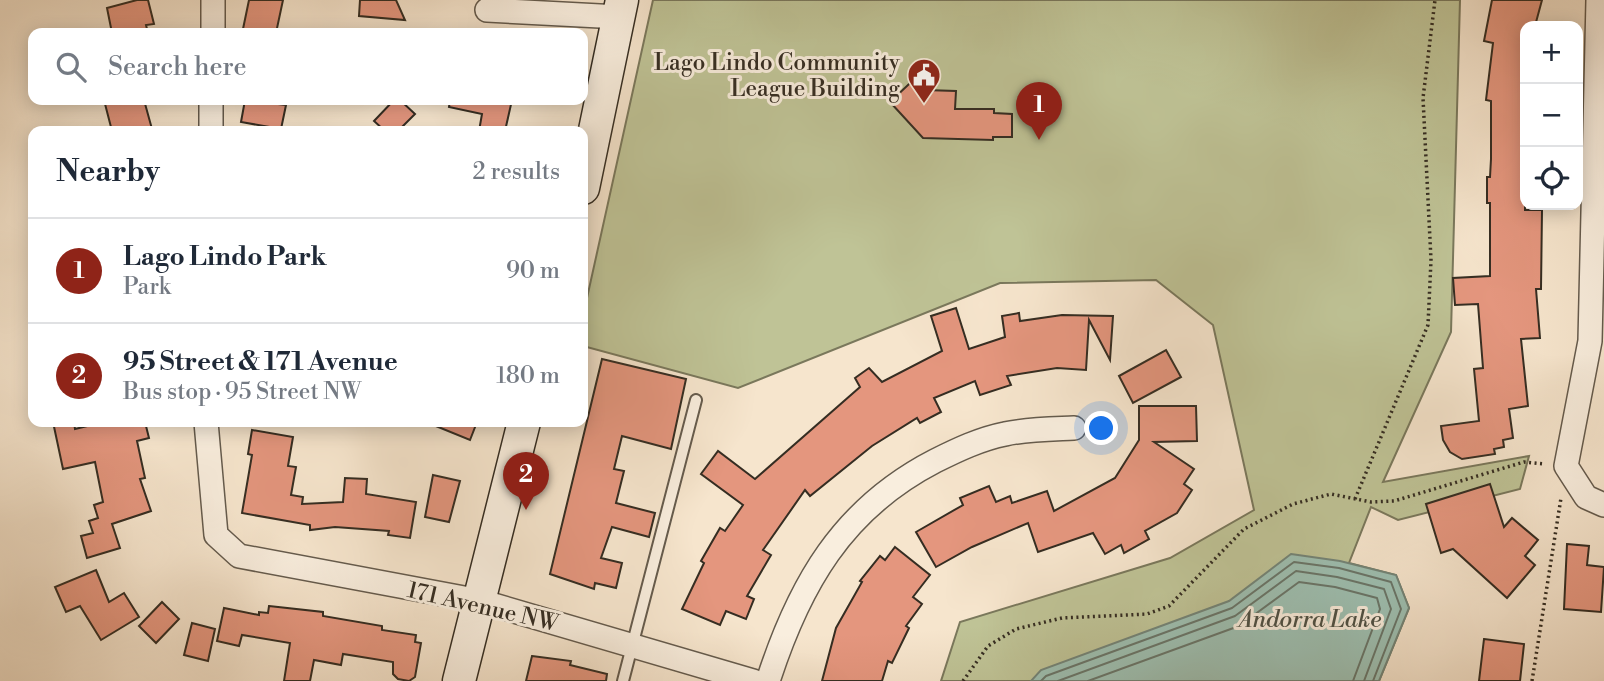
<!DOCTYPE html>
<html lang="en">
<head>
<meta charset="utf-8">
<style>
	:root { --surface:#fff; --page:#f6f6f7; --text:#1f2937; --muted:#747a83; --line:#e0e1e3; --accent:#8f2418 }
	body { margin:0; font-family:"Libre Bodoni",serif; background:var(--page); color:var(--text) }
	.controls { position:absolute; right:21px; top:21px; display:grid; overflow:hidden; border-radius:14px; box-shadow:0 4px 18px #0003 }
	.controls button { width:63px; height:63px; display:grid; place-items:center; padding:0; border:0; border-bottom:2px solid var(--line); background:var(--surface); color:var(--text); font:35px sans-serif }
	.you { position:absolute; left:1102px; top:429px; width:24px; height:24px; margin:-18px; border:5px solid #fff; border-radius:50%; background:#1a73e8; box-shadow:0 0 0 10px #1a73e833 }
	.badge { display:grid; place-items:center; width:46px; height:46px; border-radius:50%; background:var(--accent); color:#fff; font-size:23px; font-weight:700 }
	.pin { position:absolute; translate:-50% -58px; filter:drop-shadow(0 2px 4px #0008) }
	.pin::after { content:''; position:absolute; top:37px; width:24px; height:21px; background:inherit; clip-path:polygon(0 0,100% 0,50% 100%) }
	.list { margin:0; padding:0; list-style:none }
	h2 { display:flex; justify-content:space-between; align-items:center; height:91px; margin:0; padding:0 28px; font-size:30px }
	h2 small { font-size:23px; font-weight:400; color:var(--muted) }
	.list li { display:grid; grid-template-columns:46px 1fr auto; gap:21px; align-items:center; box-sizing:border-box; height:105px; padding:0 28px; border-top:2px solid var(--line) }
	.list b { display:block; font-size:26px; white-space:nowrap }
	.list p { margin:0; font-size:23px; white-space:nowrap; color:var(--muted) }
	.list em { font-size:23px; font-style:normal; color:var(--muted) }
	.icon { flex:none; width:38px; height:38px; fill:none; stroke:currentColor; stroke-width:2; stroke-linecap:round; stroke-linejoin:round }
	.map { position:relative; flex:none; width:1604px; height:681px; overflow:hidden }
	.search { position:absolute; background:var(--surface); box-shadow:0 4px 18px #0003; left:28px; top:28px; width:560px; height:77px; display:flex; align-items:center; gap:18px; box-sizing:border-box; padding:0 24px; border-radius:14px; color:var(--muted); font-size:26px }
	.panel { position:absolute; background:var(--surface); box-shadow:0 4px 18px #0003; left:28px; top:126px; width:560px; height:301px; border-radius:14px }
	.map>svg:first-child { display:block }
	.green { fill:#bfc396; stroke:#7a785c; stroke-width:2 }
	.water { fill:#9ec0b2; stroke:#748578; stroke-width:2 }
	.lines { fill:none; stroke-linecap:round; stroke-linejoin:round }
	.shore { stroke:#6a766a; stroke-width:2 }
	.building { fill:#e4967e; stroke:#352d22; stroke-width:2 }
	.lane-casing { stroke:#655b4d; stroke-width:14 }
	.street-casing { stroke:#655b4d; stroke-width:26 }
	.secondary-casing { stroke:#352d22; stroke-width:35 }
	.path { stroke:#352d22; stroke-width:3.5; stroke-dasharray:2 3.5; stroke-linecap:butt }
	.lane { stroke:#f9eede; stroke-width:10 }
	.street { stroke:#f9eede; stroke-width:23 }
	.secondary { stroke:#f9eede; stroke-width:32 }
	.labels { text-anchor:middle; stroke-width:6; stroke-linejoin:round; paint-order:stroke }
	.poi-label { font-size:23px; fill:#352d22; stroke:#f9eede; text-anchor:end }
	.street-label { font-size:23px; fill:#352d22; stroke:#f9eede }
	.water-label { font-size:24px; font-style:italic; fill:#4f5246; stroke:#f9eede }
</style>
</head>
<body>
<div class="map">
<svg width="1604" height="681" viewBox="0 0 1604 681">
	<rect width="100%" height="100%" fill="#f6e5cd"/>
	<filter id="stains"><feTurbulence type="fractalNoise" baseFrequency=".00286" numOctaves="4"/><feColorMatrix values="0 0 0 0 .2 0 0 0 0 .09 0 0 0 0 .02 0 0 0 .5 -.17"/></filter>
	<radialGradient id="worn" r=".72"><stop offset=".6" stop-color="#630" stop-opacity="0"/><stop offset="1" stop-color="#630" stop-opacity=".3"/></radialGradient>
	<path class="green" d="M 653,0 L 1460,0 L 1451,332 L 1383,482 L 1529,456 L 1520,489 L 1398,520 L 1371,507 L 1349,563 L 1396,575 L 1409,608 L 1379,681 L 941,681 L 960,622 L 1170,558 L 1254,510 L 1213,325 L 1156,280 L 1000,283 L 738,388 L 583,346 L 583,316 Z"/>
	<path class="water" d="M 1291,554 L 1340,561 L 1396,575 L 1409,608 L 1379,681 L 1031,681 L 1041,670 L 1229,601 Z"/>
	<g class="lines">
		<g class="shore">
			<path d="M 1041,681 L 1046,676 L 1232,608 L 1294,562 L 1339,568 L 1391,582 L 1401,609 L 1373,681"/>
			<path d="M 1058,681 L 1235,616 L 1296,571 L 1337,577 L 1384,589 L 1391,609 L 1364,681"/>
			<path d="M 1088,681 L 1239,626 L 1299,582 L 1335,587 L 1377,598 L 1380,609 L 1353,681"/>
		</g>
	</g>
	<g class="building">
		<path d="M 137,0 L 148,0 L 154,24 L 146,25 L 148,33 L 112,33 L 107,8 Z"/>
		<path d="M 249,0 L 283,0 L 276,33 L 243,29 Z"/>
		<path d="M 360,0 L 396,0 L 405,20 L 359,16 Z"/>
		<path d="M 1492,0 L 1542,0 L 1535,26 L 1525,26 L 1525,210 L 1542,210 L 1541,289 L 1536,289 L 1540,338 L 1521,339 L 1528,406 L 1509,409 L 1513,438 L 1503,440 L 1504,447 L 1494,449 L 1495,454 L 1462,459 L 1450,452 L 1443,440 L 1441,426 L 1479,421 L 1474,369 L 1483,368 L 1478,304 L 1455,305 L 1453,278 L 1490,276 L 1490,203 L 1487,203 L 1487,177 L 1490,177 L 1491,159 L 1491,101 L 1486,100 L 1493,43 L 1484,41 Z"/>
		<path d="M 926,68 L 925,90 L 956,91 L 955,109 L 994,109 L 994,113 L 1012,114 L 1012,137 L 993,137 L 993,140 L 923,138 L 890,102 Z"/>
		<path d="M 104,100 L 144,100 L 152,129 L 112,131 Z"/>
		<path d="M 245,100 L 286,105 L 281,129 L 241,122 Z"/>
		<path d="M 394,100 L 400,100 L 415,114 L 398,131 L 385,131 L 374,121 Z"/>
		<path d="M 450,100 L 512,100 L 505,131 L 479,131 L 482,114 L 449,107 Z"/>
		<path d="M 956,308 L 969,349 L 1005,337 L 1002,316 L 1019,313 L 1020,321 L 1062,315 L 1113,316 L 1110,360 L 1089,320 L 1086,370 L 1057,368 L 1007,376 L 1011,385 L 980,395 L 975,381 L 934,398 L 941,412 L 920,423 L 917,418 L 872,446 L 810,496 L 805,490 L 763,550 L 771,555 L 747,596 L 754,599 L 746,619 L 726,611 L 720,625 L 682,609 L 704,563 L 701,561 L 720,528 L 725,531 L 743,505 L 701,474 L 718,451 L 755,479 L 860,387 L 855,378 L 869,368 L 882,382 L 942,351 L 931,316 Z"/>
		<path d="M 1166,350 L 1181,377 L 1133,403 L 1119,376 Z"/>
		<path d="M 602,359 L 686,379 L 671,449 L 622,436 L 614,469 L 624,471 L 616,503 L 655,513 L 649,537 L 612,527 L 601,558 L 622,563 L 616,588 L 595,583 L 594,589 L 550,574 Z"/>
		<path d="M 1139,406 L 1196,406 L 1197,441 L 1154,442 L 1194,469 L 1184,484 L 1192,490 L 1177,513 L 1145,531 L 1149,539 L 1124,553 L 1121,545 L 1105,554 L 1093,533 L 1038,552 L 1028,523 L 972,547 L 936,567 L 916,532 L 963,505 L 960,498 L 989,486 L 996,502 L 1010,496 L 1012,503 L 1047,491 L 1054,511 L 1115,478 L 1139,440 Z"/>
		<path d="M 53,422 L 74,422 L 75,429 L 104,422 L 145,422 L 149,438 L 137,441 L 145,478 L 140,479 L 151,511 L 112,524 L 120,548 L 87,558 L 81,536 L 93,533 L 89,521 L 98,518 L 94,505 L 103,502 L 95,462 L 63,469 Z"/>
		<path d="M 426,422 L 477,422 L 470,440 Z"/>
		<path d="M 252,430 L 293,437 L 288,466 L 296,467 L 291,495 L 303,497 L 302,504 L 343,502 L 345,478 L 367,479 L 366,494 L 416,502 L 410,538 L 388,535 L 389,531 L 335,527 L 310,530 L 310,525 L 242,513 L 252,455 L 248,454 Z"/>
		<path d="M 433,475 L 460,481 L 449,522 L 425,517 Z"/>
		<path d="M 1490,484 L 1504,527 L 1512,518 L 1538,540 L 1525,556 L 1535,565 L 1507,598 L 1453,549 L 1441,553 L 1426,504 Z"/>
		<path d="M 1567,544 L 1589,546 L 1587,565 L 1604,567 L 1601,612 L 1564,609 Z"/>
		<path d="M 895,547 L 930,575 L 913,597 L 922,604 L 906,626 L 909,628 L 892,663 L 888,661 L 882,681 L 822,681 L 836,628 L 862,582 L 860,581 L 880,556 L 885,560 Z"/>
		<path d="M 96,570 L 109,602 L 124,593 L 139,617 L 101,640 L 80,606 L 66,612 L 55,587 Z"/>
		<path d="M 162,602 L 179,619 L 156,643 L 139,626 Z"/>
		<path d="M 269,606 L 323,612 L 323,616 L 382,626 L 382,630 L 416,635 L 415,642 L 421,643 L 415,677 L 409,681 L 398,679 L 393,674 L 393,662 L 343,654 L 341,665 L 314,660 L 310,681 L 284,681 L 290,643 L 242,635 L 239,646 L 217,641 L 224,608 L 259,615 L 259,612 L 268,613 Z"/>
		<path d="M 192,623 L 215,629 L 208,661 L 184,655 Z"/>
		<path d="M 1484,639 L 1524,644 L 1520,681 L 1479,681 Z"/>
		<path d="M 532,656 L 571,661 L 570,665 L 607,674 L 606,681 L 526,681 Z"/>
	</g>
	<g class="lines">
		<defs>
			<path id="lane" d="M 623,681 L 696,400"/>
			<g id="street">
				<path d="M 1598,0 L 1590,341 L 1566,466 L 1586,497 L 1604,505"/>
				<path d="M 487,10 L 619,17"/>
				<path d="M 213,33 L 213,0"/>
				<path d="M 211,131 L 211,100"/>
				<path d="M 206,422 L 216,535 L 239,556 L 480,601 L 753,681"/>
				<path d="M 768,681 C 799,585 842,509 935,461 C 957,450 980,439 1005,434 C 1027,429 1051,429 1074,428"/>
			</g>
			<g id="secondary">
				<path d="M 583,188 L 622,0"/>
				<path d="M 459,681 L 524,422"/>
			</g>
		</defs>
		<use href="#lane" class="lane-casing"/>
		<use href="#street" class="street-casing"/>
		<use href="#secondary" class="secondary-casing"/>
		<g class="path">
			<path d="M 1355,499 L 1428,325 L 1431,260 L 1423,98 L 1435,0"/>
			<path d="M 963,681 L 988,646 L 1016,629 L 1062,618 L 1147,614 L 1169,606 L 1244,529 L 1293,504 L 1331,494 L 1371,502 L 1394,501 L 1524,462 L 1545,464"/>
			<path d="M 1532,681 L 1561,498"/>
		</g>
		<use href="#lane" class="lane"/>
		<use href="#street" class="street"/>
		<use href="#secondary" class="secondary"/>
	</g>
	<defs>
		<symbol id="civic-pin" viewBox="-11 -11 22 30"><path d="M0 17L-7.5 6A9.5 9.5 0 1 1 7.5 6Z" fill="#8f2418" stroke="#f9eede"/><path d="M-.6-6.5H3V-4.5H.6V-3L4-1V1h2V6H-6V1h2V-1L-.6-3ZM-1.2 2.5V6h2.4V2.5Z" fill="#fff"/></symbol>
	</defs>
	<g fill-rule="evenodd">
		<use href="#civic-pin" x="905" y="56" width="38" height="52"/>
	</g>
	<g class="labels">
		<g class="poi-label">
			<text x="900" y="70">Lago Lindo Community<tspan x="900" dy="26">League Building</tspan></text>
		</g>
		<g class="street-label">
			<text transform="translate(483 606) rotate(13)" y="8">171 Avenue NW</text>
		</g>
		<g class="water-label">
			<text x="1310" y="627">Andorra Lake</text>
		</g>
	</g>
	<rect width="100%" height="100%" filter="url(#stains)"/>
	<rect width="100%" height="100%" fill="url(#worn)"/>
</svg>
<div class="controls">
<button>+</button>
<button>−</button>
<button><svg class="icon" aria-label="locate" viewBox="0 0 24 24"><circle cx="12" cy="12" r="6"/><path d="M12 2v4M12 18v4M2 12h4M18 12h4"/></svg></button>
</div>
<div class="you"></div>
<div class="pin badge" style="left:1039px;top:140px">1</div>
<div class="pin badge" style="left:526px;top:510px">2</div>
<div class="search"><svg class="icon" aria-label="search" viewBox="0 0 24 24"><circle cx="10" cy="10" r="6"/><path d="M15 15l6 6"/></svg>Search here</div>
<section class="panel">
<h2>Nearby<small>2 results</small></h2>
<ul class="list">
<li><span class="badge">1</span><div><b>Lago Lindo Park</b><p>Park</p></div><em>90 m</em></li>
<li><span class="badge">2</span><div><b>95 Street &amp; 171 Avenue</b><p>Bus stop · 95 Street NW</p></div><em>180 m</em></li>
</ul>
</section>
</div>
</body>
</html>
